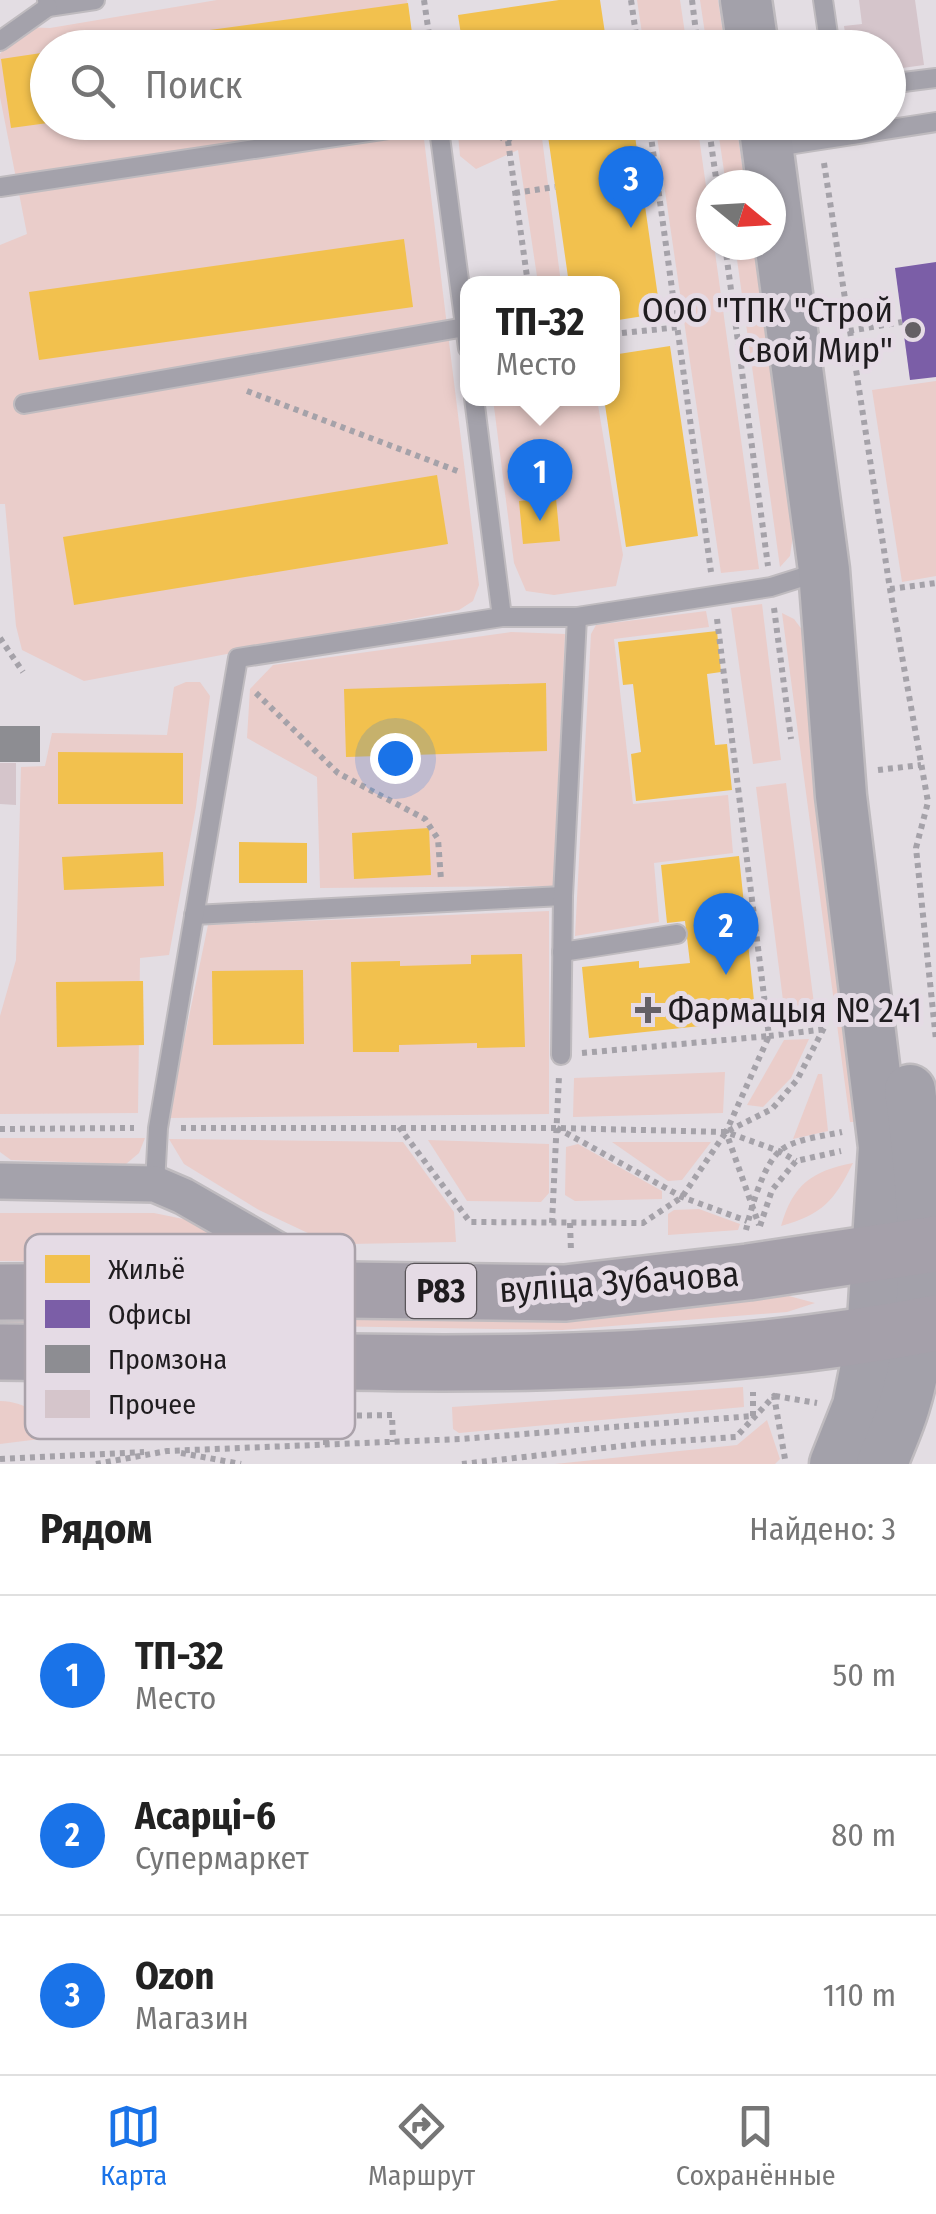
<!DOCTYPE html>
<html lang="ru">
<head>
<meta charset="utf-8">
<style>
	:root { --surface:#fff; --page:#f6f6f6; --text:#222; --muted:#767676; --line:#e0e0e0; --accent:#1a73e8 }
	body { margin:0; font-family:"Fira Sans Condensed",sans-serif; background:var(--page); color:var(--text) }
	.compass { position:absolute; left:696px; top:170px; width:90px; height:90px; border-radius:50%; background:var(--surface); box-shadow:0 2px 8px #0004; rotate:108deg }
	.you { position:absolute; left:395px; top:758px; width:35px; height:35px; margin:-25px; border:8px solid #fff; border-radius:50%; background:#1a73e8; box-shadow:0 0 0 15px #1a73e833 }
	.badge { display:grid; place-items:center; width:65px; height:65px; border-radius:50%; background:var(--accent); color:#fff; font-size:32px; font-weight:700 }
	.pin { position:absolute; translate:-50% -82px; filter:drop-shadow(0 2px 5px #0008) }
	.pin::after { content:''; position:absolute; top:52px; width:35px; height:30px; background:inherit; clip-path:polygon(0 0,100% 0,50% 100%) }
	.popup { position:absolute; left:460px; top:276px; width:160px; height:130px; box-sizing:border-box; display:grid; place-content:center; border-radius:20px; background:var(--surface); filter:drop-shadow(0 2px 8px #0005); font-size:32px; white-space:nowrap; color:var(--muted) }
	.popup b { font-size:38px; color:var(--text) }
	.popup::after { content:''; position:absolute; left:50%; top:100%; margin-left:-20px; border:20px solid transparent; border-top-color:var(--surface) }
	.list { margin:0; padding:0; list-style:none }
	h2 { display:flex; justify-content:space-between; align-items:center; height:130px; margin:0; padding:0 40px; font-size:42px }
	h2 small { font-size:32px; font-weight:400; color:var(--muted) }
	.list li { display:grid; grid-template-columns:65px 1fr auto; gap:30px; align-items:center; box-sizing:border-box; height:160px; padding:0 40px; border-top:2px solid var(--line) }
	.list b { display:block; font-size:38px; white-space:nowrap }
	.list p { margin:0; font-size:32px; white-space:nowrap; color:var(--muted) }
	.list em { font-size:32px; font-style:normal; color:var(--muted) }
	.icon { flex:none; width:55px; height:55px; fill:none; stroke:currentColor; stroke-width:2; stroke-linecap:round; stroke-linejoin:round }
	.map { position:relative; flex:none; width:936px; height:1464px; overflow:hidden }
	.search { position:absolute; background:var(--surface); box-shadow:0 2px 8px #0004; left:30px; right:30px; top:30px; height:110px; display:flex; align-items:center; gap:25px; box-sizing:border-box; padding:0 35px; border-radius:55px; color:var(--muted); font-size:38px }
	.sheet { height:610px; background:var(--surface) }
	nav { display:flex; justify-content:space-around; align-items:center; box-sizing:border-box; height:140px; border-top:2px solid var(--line); background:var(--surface); font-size:28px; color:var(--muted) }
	nav a { display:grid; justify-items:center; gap:5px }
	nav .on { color:var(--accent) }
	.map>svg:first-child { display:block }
	.green { fill:#eacdca }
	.homes { fill:#f2c14e }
	.offices { fill:#7b5ea7 }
	.industry { fill:#8d8d92 }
	.building { fill:#d5c5cb }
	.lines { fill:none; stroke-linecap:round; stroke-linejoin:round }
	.service-casing { stroke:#bfbbbf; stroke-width:22 }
	.minor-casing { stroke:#bfbbbf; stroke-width:40 }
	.secondary-casing { stroke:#bfbbbf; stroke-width:55 }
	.trunk-casing { stroke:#bfbbbf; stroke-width:60 }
	.path { stroke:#a5a2a9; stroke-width:6; stroke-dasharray:5 5; stroke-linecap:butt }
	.service { stroke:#a4a2ab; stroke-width:18 }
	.minor { stroke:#a4a2ab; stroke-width:35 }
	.secondary { stroke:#a3a1aa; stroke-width:50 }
	.trunk { stroke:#a5a0aa; stroke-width:55 }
	.poi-dot { fill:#646064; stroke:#e5dbe5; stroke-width:4 }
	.labels { text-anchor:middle; stroke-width:10; stroke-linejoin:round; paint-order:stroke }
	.shield { fill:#e5dbe5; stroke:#5a555a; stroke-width:2.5 }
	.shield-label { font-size:32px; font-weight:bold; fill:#1f1c1f }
	.poi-label { font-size:35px; fill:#1f1c1f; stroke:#e5dbe5; text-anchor:end }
	.street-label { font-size:35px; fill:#1f1c1f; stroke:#e5dbe5 }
	.key { fill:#e5dbe5; stroke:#aaa2aa; stroke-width:2.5 }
	.key-label { font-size:28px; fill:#1f1c1f }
</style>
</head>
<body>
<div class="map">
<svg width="936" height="1464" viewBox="0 0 936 1464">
	<rect width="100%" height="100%" fill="#e3dde3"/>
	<g class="green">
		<path d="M 217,0 L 407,0 L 413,47 L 48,48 L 48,122 L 422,123 L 479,585 L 473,601 L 459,610 L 84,681 L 22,650 L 16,626 L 5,504 L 0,504 L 0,245 L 27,234 L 0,97 L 0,54 L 20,27 L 50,28 Z"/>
		<path d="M 637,0 L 680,0 L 687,47 L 644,47 Z"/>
		<path d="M 700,0 L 718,0 L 725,47 L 707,47 Z"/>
		<path d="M 457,123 L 540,123 L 561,283 L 538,283 L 518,150 L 476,169 L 460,156 Z"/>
		<path d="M 655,123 L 697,123 L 711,221 L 711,245 L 714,245 L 759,569 L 721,573 Z"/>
		<path d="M 717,123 L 736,123 L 745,185 L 726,185 Z"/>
		<path d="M 735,245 L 754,245 L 794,528 L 790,556 L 780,567 Z"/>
		<path d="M 936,381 L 936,576 L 902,582 L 872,390 Z"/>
		<path d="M 493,399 L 597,399 L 623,555 L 616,586 L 554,595 L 526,591 L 514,563 Z"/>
		<path d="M 762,604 L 781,760 L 753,764 L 731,608 Z"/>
		<path d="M 706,611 L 709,627 L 614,639 L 633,804 L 728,795 L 733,853 L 654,863 L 659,922 L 575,936 L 591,634 L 596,625 Z"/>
		<path d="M 782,613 L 794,619 L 803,631 L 828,805 L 825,888 L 857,1122 L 850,1122 Z"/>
		<path d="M 511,632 L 565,634 L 553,886 L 320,888 L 317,777 L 247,738 L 250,689 L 273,665 Z"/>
		<path d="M 186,682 L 200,682 L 210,696 L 196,807 L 169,955 L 140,958 L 138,1113 L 0,1114 L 0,1016 L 16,960 L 21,767 L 45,766 L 52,733 L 167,735 L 174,687 Z"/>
		<path d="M 786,783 L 815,1012 L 785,1016 L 756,787 Z"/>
		<path d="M 549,911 L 549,1114 L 168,1118 L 208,925 Z"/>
		<path d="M 809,1039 L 791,1078 L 763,1107 L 747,1105 L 784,1040 Z"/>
		<path d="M 725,1072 L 723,1113 L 573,1117 L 574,1078 Z"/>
		<path d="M 818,1074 L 822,1074 L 828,1131 L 793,1139 Z"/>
		<path d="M 0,1138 L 145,1138 L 139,1153 L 126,1164 L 11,1160 L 0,1152 Z"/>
		<path d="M 169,1139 L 403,1142 L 454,1212 L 456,1242 L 349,1244 L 310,1234 L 259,1210 L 184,1164 Z"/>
		<path d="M 428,1140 L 549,1144 L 549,1193 L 541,1202 L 467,1201 Z"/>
		<path d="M 612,1142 L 711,1142 L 682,1180 L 668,1181 Z"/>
		<path d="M 578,1144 L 662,1191 L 662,1199 L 575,1201 L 565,1195 L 566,1147 Z"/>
		<path d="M 853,1163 C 834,1201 823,1214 781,1226 C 793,1184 812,1171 853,1163 Z"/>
		<path d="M 699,1209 L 740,1224 L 738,1230 L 668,1235 L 668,1214 L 674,1210 Z"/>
		<path d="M 0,1213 L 154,1213 L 193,1221 L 233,1244 L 107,1261 L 0,1261 Z"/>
		<path d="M 789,1296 L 815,1303 L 787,1312 L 562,1330 L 323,1326 L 149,1337 L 0,1336 L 0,1311 L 564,1314 Z"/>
		<path d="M 743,1387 L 744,1407 L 459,1433 L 453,1429 L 452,1407 Z"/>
		<path d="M 0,1401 C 27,1402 40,1413 48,1438 L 0,1444 Z"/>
		<path d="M 240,1408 L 241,1437 L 99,1436 L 110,1418 L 128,1409 Z"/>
		<path d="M 767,1420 L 780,1459 L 775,1464 L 555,1464 L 737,1445 Z"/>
	</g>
	<g class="homes">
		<path d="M 559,0 L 600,0 L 606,40 L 621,38 L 622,48 L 463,48 L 458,15 Z"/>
		<path d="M 408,3 L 414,48 L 99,48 L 99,45 Z"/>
		<path d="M 48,52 L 48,123 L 11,128 L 1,59 Z"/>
		<path d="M 546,122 L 633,122 L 658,297 L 647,298 L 650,315 L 612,321 L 612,284 L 569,284 Z"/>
		<path d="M 404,239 L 413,307 L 39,360 L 29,292 Z"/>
		<path d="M 670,346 L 698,536 L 626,547 L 604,398 L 612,398 L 612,355 Z"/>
		<path d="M 437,475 L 448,544 L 74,605 L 63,537 Z"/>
		<path d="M 556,498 L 560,541 L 523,544 L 519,501 Z"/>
		<path d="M 717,631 L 721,672 L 707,674 L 715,745 L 727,744 L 732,790 L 636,801 L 631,754 L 641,752 L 633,684 L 623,685 L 618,642 Z"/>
		<path d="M 546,683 L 547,751 L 346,757 L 344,689 Z"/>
		<path d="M 58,752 L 183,753 L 183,804 L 58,804 Z"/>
		<path d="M 429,828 L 431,875 L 354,879 L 352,833 Z"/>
		<path d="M 239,842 L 307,843 L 307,883 L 239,883 Z"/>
		<path d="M 163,852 L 164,886 L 64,890 L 62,857 Z"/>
		<path d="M 739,856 L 756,1020 L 589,1038 L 582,967 L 639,961 L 639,968 L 690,963 L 685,921 L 667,923 L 661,865 Z"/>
		<path d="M 522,954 L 525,1047 L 477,1048 L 477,1043 L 399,1045 L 399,1052 L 353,1052 L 351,962 L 400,961 L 400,966 L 471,964 L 471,955 Z"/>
		<path d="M 303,970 L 304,1044 L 213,1045 L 212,971 Z"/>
		<path d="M 143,981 L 144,1045 L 57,1047 L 56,982 Z"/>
	</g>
	<path class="offices" d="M 936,262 L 936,377 L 910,380 L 895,268 Z"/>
	<rect class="industry" x="0" y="726" width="40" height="36"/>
	<g class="building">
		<path d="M 859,0 L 915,0 L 924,65 L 888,70 L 888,48 L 847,48 L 844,26 L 862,24 Z"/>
		<path d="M 0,763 L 16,763 L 16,805 L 0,804 Z"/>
	</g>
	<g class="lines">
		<defs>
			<g id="service">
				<path d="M 47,0 L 48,7 L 95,0"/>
				<path d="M 823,0 L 830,48"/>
				<path d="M 0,41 L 48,7"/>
				<path d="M 888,84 L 936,78"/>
				<path d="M 438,122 L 468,348"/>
				<path d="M 769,148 L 936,122"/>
				<path d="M 0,187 L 435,122"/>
				<path d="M 474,398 L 502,617"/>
				<path d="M 24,404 L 465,327"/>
				<path d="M 194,915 L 563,896"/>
				<path d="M 562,952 L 677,934"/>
				<path d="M 561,1055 L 563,896 L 577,617"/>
				<path d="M 155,1184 L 158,1128 L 238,658 L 502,617 L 577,617 L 771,587 L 822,571"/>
			</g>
			<path id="minor" d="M 0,1181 L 155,1184 L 183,1196 L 338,1285"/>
			<g id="secondary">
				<path d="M 746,0 L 753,48"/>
				<path d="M 764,122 L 824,570 L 841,796 L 884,1147 L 872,1336 L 858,1406 L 835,1464"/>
				<path d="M 882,1464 C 889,1445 898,1426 904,1406 C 934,1309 923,1190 910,1090"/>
			</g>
			<g id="trunk">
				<path d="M 0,1292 L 347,1290 L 565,1293 L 748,1272 L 936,1244"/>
				<path d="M 0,1352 C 50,1352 101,1355 151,1357 C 412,1365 679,1373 936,1323"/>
			</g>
		</defs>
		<use href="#service" class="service-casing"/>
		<use href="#minor" class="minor-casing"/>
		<use href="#secondary" class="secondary-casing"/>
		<use href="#trunk" class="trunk-casing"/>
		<g class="path">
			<path d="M 424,0 L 431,48"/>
			<path d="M 631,0 L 638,48"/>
			<path d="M 692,0 L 698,48"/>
			<path d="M 472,122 L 508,141 L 521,122"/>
			<path d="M 649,122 L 711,572"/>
			<path d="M 708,122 L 717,185"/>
			<path d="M 508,141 L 528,284"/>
			<path d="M 824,163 L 890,589 L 928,802 L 916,848 L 936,1040"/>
			<path d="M 515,193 L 555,187"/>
			<path d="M 725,245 L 768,566"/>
			<path d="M 540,284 L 569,279"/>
			<path d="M 849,331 L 902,322"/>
			<path d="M 612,334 L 680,327"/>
			<path d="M 247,391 L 460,472"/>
			<path d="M 890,589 L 936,583"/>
			<path d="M 774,608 L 791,739"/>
			<path d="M 717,619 L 769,1036 L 826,1029"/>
			<path d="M 0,638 L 23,672"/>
			<path d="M 256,693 L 338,773 L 425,819 L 438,839 L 441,880"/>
			<path d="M 878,770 L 921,765"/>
			<path d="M 582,1053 L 769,1036 L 726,1132 L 759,1225"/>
			<path d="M 399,1127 L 470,1222 L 643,1223 L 682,1197 L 726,1132 L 772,1109 L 797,1080 L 826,1024"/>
			<path d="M 181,1128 L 556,1128 L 726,1132 L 779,1151 L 796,1161"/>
			<path d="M 557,1128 L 682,1197 L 747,1221"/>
			<path d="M 0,1129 L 134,1128"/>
			<path d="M 552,1223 L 559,1076"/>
			<path d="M 570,1223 L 571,1251"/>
			<path d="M 760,1226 L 772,1190 L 796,1161 L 841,1151"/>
			<path d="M 746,1230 C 751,1209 763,1164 781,1150 C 795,1139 824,1136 842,1132"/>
			<path d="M 775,1396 L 817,1403"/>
			<path d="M 753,1416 L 753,1392"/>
			<path d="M 326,1445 L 326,1416 L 392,1415 L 393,1442"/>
			<path d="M 181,1453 L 241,1464"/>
			<path d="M 0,1459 L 144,1452"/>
			<path d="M 96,1464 L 167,1451 L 461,1439 L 753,1416"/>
			<path d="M 462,1464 L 648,1443 L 736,1437 L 774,1396 L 785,1459"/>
		</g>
		<use href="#service" class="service"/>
		<use href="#minor" class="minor"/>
		<use href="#secondary" class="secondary"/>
		<use href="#trunk" class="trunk"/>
	</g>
	<g class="poi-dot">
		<circle cx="913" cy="330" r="10"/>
		<path d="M643 995h10v10h10v10h-10v10h-10v-10h-10v-10h10z"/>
	</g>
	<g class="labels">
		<rect class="shield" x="406" y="1264" width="70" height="54" rx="8"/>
		<g class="shield-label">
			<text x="441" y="1302">Р83</text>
		</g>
		<g class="poi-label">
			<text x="893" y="322">ООО "ТПК "Строй<tspan x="893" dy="40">Свой Мир"</tspan></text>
			<text x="668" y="1022" text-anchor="start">Фармацыя № 241</text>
		</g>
		<g class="street-label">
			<text transform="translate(619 1282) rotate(-4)" y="12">вуліца Зубачова</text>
		</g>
	</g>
	<rect x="25" y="1234" width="330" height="205" rx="15" class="key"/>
	<rect x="45" y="1255" width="45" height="28" fill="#f2c14e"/>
	<rect x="45" y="1300" width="45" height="28" fill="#7b5ea7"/>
	<rect x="45" y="1345" width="45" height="28" fill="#8d8d92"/>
	<rect x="45" y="1390" width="45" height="28" fill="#d5c5cb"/>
	<g class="key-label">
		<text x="108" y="1279">Жильё</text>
		<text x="108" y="1324">Офисы</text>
		<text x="108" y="1369">Промзона</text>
		<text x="108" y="1414">Прочее</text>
	</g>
</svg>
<svg class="compass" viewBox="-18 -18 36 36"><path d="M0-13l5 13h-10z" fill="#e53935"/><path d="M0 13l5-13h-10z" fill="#767676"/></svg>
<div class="you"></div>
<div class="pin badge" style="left:540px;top:521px">1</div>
<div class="popup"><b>ТП-32</b>Место</div>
<div class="pin badge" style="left:726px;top:975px">2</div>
<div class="pin badge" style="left:631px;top:228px">3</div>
<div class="search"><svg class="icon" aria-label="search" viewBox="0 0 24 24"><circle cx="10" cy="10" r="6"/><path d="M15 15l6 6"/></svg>Поиск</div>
</div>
<section class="sheet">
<h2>Рядом<small>Найдено: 3</small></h2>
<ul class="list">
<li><span class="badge">1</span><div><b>ТП-32</b><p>Место</p></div><em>50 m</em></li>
<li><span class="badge">2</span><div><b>Асарці-6</b><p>Супермаркет</p></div><em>80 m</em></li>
<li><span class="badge">3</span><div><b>Ozon</b><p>Магазин</p></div><em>110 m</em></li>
</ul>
</section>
<nav>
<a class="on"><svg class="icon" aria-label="map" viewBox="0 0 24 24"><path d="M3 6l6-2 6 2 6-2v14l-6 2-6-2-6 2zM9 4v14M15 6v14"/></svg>Карта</a>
<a><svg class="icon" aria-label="directions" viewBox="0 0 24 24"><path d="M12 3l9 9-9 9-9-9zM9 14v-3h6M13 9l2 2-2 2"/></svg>Маршрут</a>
<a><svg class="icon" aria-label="saved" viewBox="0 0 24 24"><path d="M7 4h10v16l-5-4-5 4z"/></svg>Сохранённые</a>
</nav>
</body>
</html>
